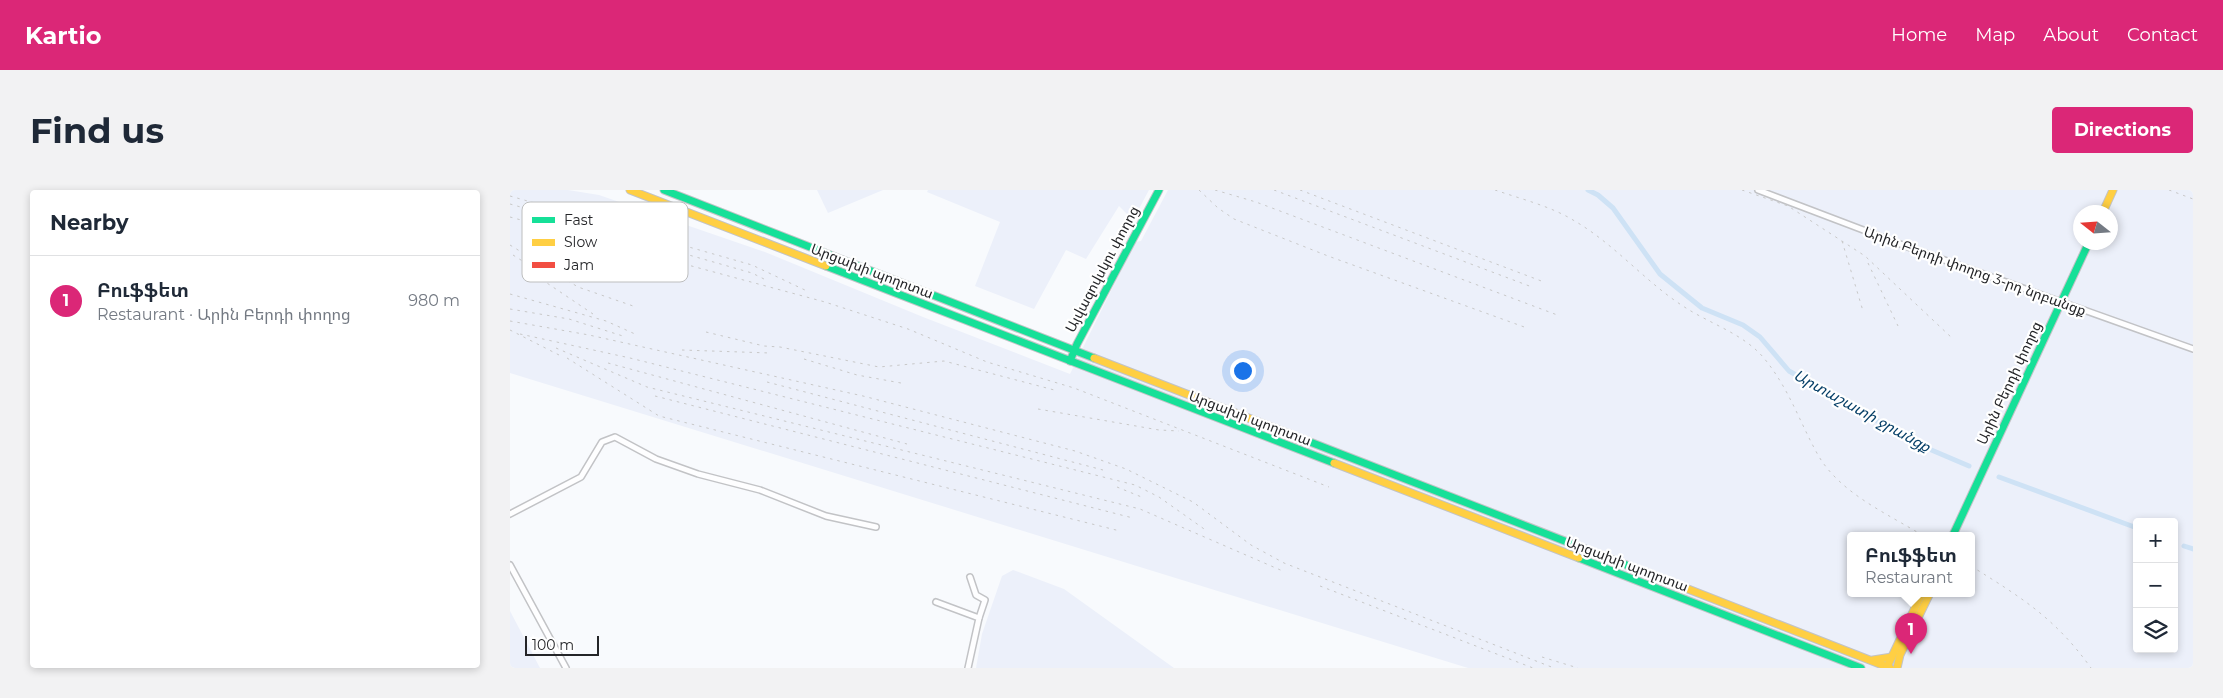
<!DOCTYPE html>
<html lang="en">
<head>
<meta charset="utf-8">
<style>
	:root { --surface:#fff; --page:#f2f2f3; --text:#1f2937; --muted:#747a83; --line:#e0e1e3; --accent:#db2777 }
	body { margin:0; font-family:Montserrat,"Noto Sans Armenian",sans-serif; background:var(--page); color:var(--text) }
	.controls { position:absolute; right:15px; bottom:15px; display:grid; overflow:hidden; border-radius:5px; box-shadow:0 2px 8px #0003 }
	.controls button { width:45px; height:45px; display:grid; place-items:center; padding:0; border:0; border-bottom:1px solid var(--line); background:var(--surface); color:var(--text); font:25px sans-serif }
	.compass { position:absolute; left:1563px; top:15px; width:45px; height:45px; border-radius:50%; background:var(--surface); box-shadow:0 2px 8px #0003; rotate:287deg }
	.scale { position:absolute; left:15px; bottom:12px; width:74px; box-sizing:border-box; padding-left:5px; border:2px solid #242528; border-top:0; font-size:14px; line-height:18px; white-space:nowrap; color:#242528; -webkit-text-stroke:4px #fff; paint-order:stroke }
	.you { position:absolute; left:732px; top:180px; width:18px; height:18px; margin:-12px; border:4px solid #fff; border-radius:50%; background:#1a73e8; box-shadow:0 0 0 8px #1a73e833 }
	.badge { display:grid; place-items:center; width:32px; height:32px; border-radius:50%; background:var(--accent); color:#fff; font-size:16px; font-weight:700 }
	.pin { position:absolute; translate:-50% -41px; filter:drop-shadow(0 1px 2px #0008) }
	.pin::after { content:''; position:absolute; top:26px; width:18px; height:15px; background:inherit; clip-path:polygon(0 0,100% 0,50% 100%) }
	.popup { position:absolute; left:1337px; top:342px; width:128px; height:65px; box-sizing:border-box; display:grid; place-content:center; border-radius:5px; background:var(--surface); filter:drop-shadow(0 1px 4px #0005); font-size:16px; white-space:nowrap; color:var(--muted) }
	.popup b { font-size:19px; color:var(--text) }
	.popup::after { content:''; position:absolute; left:50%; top:100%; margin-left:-10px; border:10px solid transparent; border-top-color:var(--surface) }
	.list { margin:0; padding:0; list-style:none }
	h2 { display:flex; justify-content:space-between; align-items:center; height:65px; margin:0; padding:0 20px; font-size:21px }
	h2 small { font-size:16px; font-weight:400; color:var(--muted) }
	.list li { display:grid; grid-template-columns:32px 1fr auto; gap:15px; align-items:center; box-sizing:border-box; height:90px; padding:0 20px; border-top:1px solid var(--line) }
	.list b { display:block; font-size:19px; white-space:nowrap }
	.list p { margin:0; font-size:16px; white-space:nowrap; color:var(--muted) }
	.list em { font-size:16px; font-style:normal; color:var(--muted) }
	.icon { flex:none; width:28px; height:28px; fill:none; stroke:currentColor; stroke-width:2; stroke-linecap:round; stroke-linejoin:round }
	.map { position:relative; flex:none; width:1683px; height:478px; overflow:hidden; border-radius:5px }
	header { display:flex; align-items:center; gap:30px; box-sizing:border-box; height:70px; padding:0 25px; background:var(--accent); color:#fff }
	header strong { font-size:24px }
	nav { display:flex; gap:28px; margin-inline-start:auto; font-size:18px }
	.intro { display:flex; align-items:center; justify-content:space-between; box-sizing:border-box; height:120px; padding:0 30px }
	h1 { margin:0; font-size:35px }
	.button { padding:12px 22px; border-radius:5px; background:var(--accent); color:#fff; font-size:18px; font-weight:700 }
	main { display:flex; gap:30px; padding:0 30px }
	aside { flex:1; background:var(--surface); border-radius:5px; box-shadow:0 2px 8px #0003 }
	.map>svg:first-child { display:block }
	.built { fill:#ecf0fa; fill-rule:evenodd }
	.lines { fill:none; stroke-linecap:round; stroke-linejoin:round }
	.canal { stroke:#cee2f5; stroke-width:5 }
	.street-casing { stroke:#c2c3c6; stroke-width:8 }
	.fast-casing { stroke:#c2c3c6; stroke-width:9 }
	.slow-casing { stroke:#c2c3c6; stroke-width:9 }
	.street { stroke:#fefeff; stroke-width:5 }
	.fast { stroke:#16e098; stroke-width:7 }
	.slow { stroke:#ffcf43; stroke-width:7 }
	.rail { stroke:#c8c8c8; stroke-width:1; stroke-dasharray:2.5 5; stroke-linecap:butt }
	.labels { text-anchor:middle; stroke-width:4.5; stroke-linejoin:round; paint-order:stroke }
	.street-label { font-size:14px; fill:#242528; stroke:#fff }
	.water-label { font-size:15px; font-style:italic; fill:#063f67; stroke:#fff }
	.key { fill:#fff; stroke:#bdbebe; stroke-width:1 }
	.key-label { font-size:14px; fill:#242528 }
</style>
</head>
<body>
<header>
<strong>Kartio</strong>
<nav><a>Home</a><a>Map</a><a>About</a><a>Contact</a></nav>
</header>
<div class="intro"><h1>Find us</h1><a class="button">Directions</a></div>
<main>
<aside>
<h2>Nearby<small></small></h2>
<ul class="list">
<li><span class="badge">1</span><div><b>Բուֆֆետ</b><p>Restaurant · Արին Բերդի փողոց</p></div><em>980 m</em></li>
</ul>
</aside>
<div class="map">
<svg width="1683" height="478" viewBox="0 0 1683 478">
	<rect width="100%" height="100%" fill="#f8fafd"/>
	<g class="built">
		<path d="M 0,0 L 58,0 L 89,5 L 255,62 L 413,127 L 560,184 L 625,52 L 631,51 L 658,0 L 1683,0 L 1683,478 L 958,478 L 0,183 ZM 1570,22 L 1600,22 L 1600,52 L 1570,52 ZM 1627,332 L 1664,332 L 1664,459 L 1627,459 ZM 1341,345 L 1461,345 L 1461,403 L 1341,403 Z"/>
		<path d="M 307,0 L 373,0 L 318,23 Z"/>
		<path d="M 418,0 L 639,0 L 623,30 L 609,16 L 576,69 L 556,60 L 524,119 L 465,96 L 490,32 L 417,2 Z"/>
		<path d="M 503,380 L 554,399 L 664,478 L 466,478 L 472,444 L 492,386 Z"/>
		<path d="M 0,421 L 30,478 L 0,478 Z"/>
	</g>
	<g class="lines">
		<g class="canal">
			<path d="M 1078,0 L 1088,5 L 1103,18 L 1150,84 L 1192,118 L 1233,135 L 1250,147 L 1279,181 L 1412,256 L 1459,276"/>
			<path d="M 1489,287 L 1627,338"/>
			<path d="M 1674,356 L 1683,359"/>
		</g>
		<defs>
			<g id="street">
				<path d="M 1248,0 L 1398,57 L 1683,159"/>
				<path d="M 0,324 L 71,287 L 92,252 L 105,247 L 146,269 L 188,284 L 250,300 L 316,326 L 366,337"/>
				<path d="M 0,375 L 56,478"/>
				<path d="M 460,387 L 466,405 L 475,410 L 469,428"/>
				<path d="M 426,412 L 469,428 L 458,478"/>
			</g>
			<g id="fast">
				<path d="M 154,0 L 584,168"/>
				<path d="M 316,76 L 824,273"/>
				<path d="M 560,171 L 567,154 L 649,0"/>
				<path d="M 777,243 L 1155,390"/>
				<path d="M 1443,345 L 1579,52"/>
				<path d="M 1069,368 L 1351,478"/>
			</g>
			<g id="slow">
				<path d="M 120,0 L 316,76"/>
				<path d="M 1593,22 L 1603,0"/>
				<path d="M 584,168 L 777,243"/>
				<path d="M 824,273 L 1069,368"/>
				<path d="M 1155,390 L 1380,478"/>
				<path d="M 1363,470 L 1382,467"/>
				<path d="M 1377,477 L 1412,403"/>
				<path d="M 1387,478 L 1390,465 L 1420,403"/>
			</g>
		</defs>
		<use href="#street" class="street-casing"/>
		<use href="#fast" class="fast-casing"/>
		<use href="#slow" class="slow-casing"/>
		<use href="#street" class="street"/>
		<use href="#fast" class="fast"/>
		<use href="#slow" class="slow"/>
		<g class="rail">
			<path d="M 689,0 L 708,18 L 724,29 L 818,66 L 1017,138"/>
			<path d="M 705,0 L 746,12 L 1050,126"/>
			<path d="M 764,0 L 1022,97"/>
			<path d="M 790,0 L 1034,92"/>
			<path d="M 985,0 C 1011,9 1040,16 1063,30 C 1105,54 1136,93 1176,118 C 1201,134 1233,144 1253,167 C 1279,198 1289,231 1308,265 C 1330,303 1376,323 1412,345"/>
			<path d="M 1232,0 L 1278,16 L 1355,66 L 1442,148"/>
			<path d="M 1659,0 L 1683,9"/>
			<path d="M 0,6 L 242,75 L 297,101"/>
			<path d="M 0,14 L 242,83 L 258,91"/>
			<path d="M 0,27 L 315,112 L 398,139 L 477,172 L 564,198 L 819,297"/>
			<path d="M 1332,51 L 1353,121"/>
			<path d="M 0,55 L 68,97 L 126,117"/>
			<path d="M 3,65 L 14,72 L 28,87 L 83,124"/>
			<path d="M 35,71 L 57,81 L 87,90"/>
			<path d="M 1358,73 L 1388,136"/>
			<path d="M 0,104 L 96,131 L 125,144"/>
			<path d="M 0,119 L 59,129 L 116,147"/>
			<path d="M 0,131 L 79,145 L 353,206 L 565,261 L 616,279 L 683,312 L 741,355 L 774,373 L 1044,478"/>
			<path d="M 0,140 L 51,166"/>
			<path d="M 196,142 L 254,156 L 270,157 L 369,177 L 434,171 L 548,201"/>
			<path d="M 10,144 L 120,168 L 625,295 L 649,307 L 697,341"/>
			<path d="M 46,158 L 137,197 L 630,319 L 775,382"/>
			<path d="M 172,160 L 260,163"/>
			<path d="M 57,168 L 149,226 L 610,341"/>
			<path d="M 294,169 L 347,185 L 391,193"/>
			<path d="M 98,173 L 397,254"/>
			<path d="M 257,192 L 593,280"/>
			<path d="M 145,206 L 623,328"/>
			<path d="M 528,219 L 649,240 L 669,241"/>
			<path d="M 607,297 L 634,308"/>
			<path d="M 1461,376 C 1512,408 1545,428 1581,478"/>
			<path d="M 810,396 L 1023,478"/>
			<path d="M 1032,467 L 1068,478"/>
		</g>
	</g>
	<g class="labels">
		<g class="street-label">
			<text transform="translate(592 79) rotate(-62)" y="5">Այվազովսկու փողոց</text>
			<text transform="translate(362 81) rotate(21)" y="5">Արցախի պողոտա</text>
			<text transform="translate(1465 81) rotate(20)" y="5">Արին Բերդի փողոց 3-րդ նրբանցք</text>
			<text transform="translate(1499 193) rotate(-65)" y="5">Արին Բերդի փողոց</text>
			<text transform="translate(740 228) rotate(21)" y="5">Արցախի պողոտա</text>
			<text transform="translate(1117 374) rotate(21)" y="5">Արցախի պողոտա</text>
		</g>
		<g class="water-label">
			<text transform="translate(1352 221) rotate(29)" y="5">Արտաշատի ջրանցք</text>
		</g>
	</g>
	<rect x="12" y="12" width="166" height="80" rx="8" class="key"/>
	<rect x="22" y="27" width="23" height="6" fill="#16e098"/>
	<rect x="22" y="49" width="23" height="7" fill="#ffcf43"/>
	<rect x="22" y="72" width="23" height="6" fill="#f24e42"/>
	<g class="key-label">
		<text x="54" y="35">Fast</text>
		<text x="54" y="57">Slow</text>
		<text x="54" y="80">Jam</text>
	</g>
</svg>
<div class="controls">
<button>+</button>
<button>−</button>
<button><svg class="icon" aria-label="layers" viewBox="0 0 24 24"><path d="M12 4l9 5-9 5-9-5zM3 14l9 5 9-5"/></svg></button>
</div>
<svg class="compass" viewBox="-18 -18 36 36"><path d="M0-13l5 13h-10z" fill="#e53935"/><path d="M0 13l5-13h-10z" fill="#747a83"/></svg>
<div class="scale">100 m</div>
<div class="you"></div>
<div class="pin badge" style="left:1401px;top:464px">1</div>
<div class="popup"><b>Բուֆֆետ</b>Restaurant</div>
</div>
</main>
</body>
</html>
